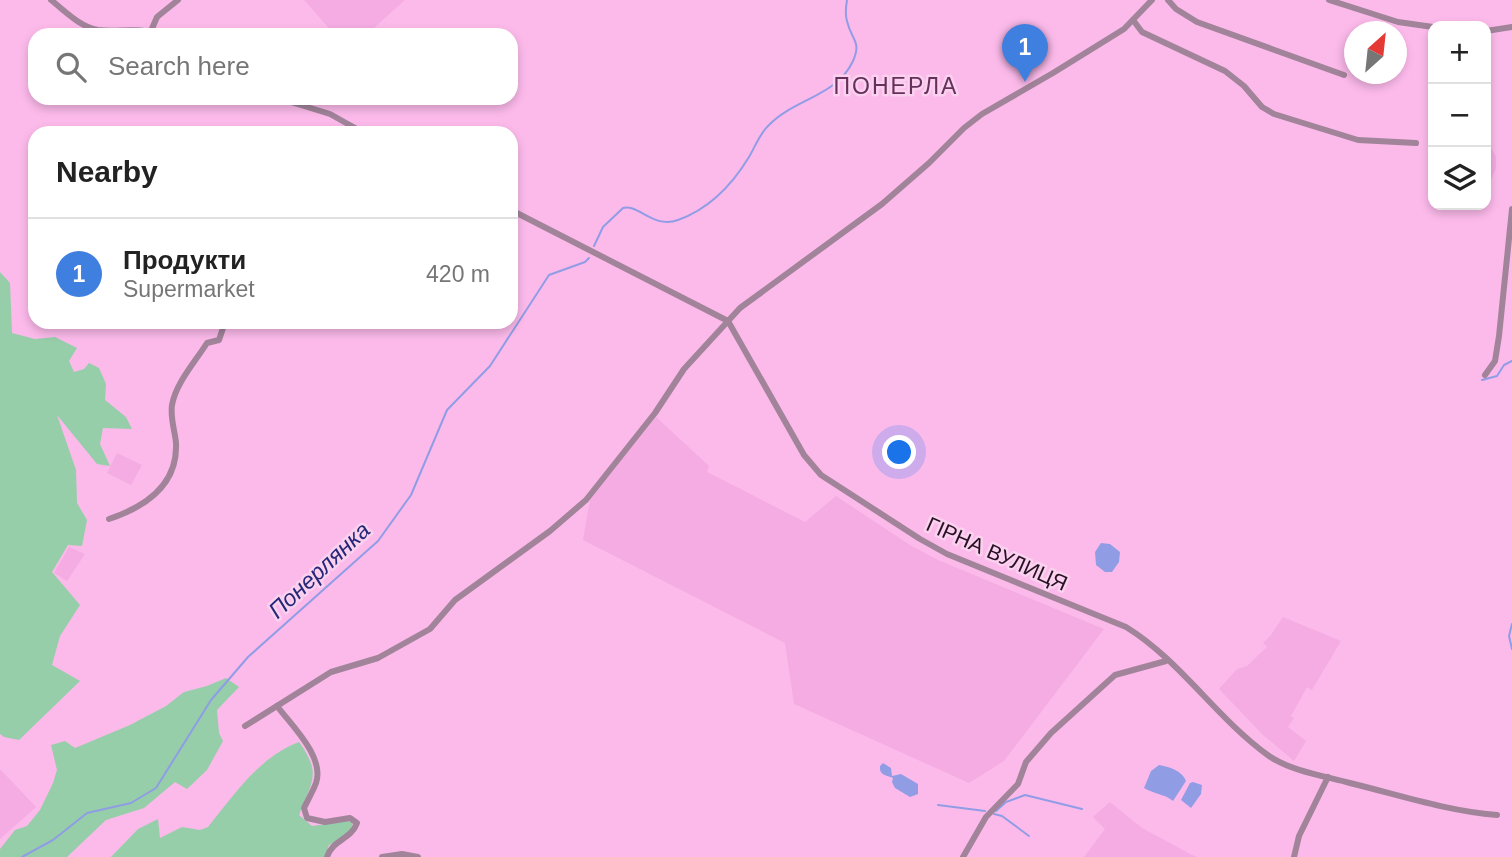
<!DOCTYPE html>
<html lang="en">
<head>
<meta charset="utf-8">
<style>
	:root { --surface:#fff; --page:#f6f6f6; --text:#222; --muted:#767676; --line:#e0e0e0; --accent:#21774a }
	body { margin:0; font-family:Arial,sans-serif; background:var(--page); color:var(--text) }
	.controls { position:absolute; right:21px; top:21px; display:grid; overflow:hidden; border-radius:14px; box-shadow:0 4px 10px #0003 }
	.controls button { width:63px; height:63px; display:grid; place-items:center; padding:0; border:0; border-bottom:2px solid var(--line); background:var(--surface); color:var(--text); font:35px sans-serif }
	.compass { position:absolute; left:1344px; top:21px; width:63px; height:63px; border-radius:50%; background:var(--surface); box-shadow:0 4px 10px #0003; rotate:27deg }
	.you { position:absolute; left:900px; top:453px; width:24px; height:24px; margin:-18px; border:5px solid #fff; border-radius:50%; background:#1a73e8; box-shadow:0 0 0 10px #1a73e833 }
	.badge { display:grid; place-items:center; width:46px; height:46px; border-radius:50%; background:var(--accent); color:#fff; font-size:23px; font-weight:700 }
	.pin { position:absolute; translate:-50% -58px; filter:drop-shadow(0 2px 4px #0008) }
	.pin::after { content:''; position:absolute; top:37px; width:24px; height:21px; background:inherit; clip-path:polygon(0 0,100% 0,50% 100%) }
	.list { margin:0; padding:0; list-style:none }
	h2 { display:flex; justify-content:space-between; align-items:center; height:91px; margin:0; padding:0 28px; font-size:30px }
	h2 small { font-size:23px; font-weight:400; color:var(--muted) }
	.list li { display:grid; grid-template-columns:46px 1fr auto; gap:21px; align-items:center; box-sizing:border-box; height:112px; padding:0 28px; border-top:2px solid var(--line) }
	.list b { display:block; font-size:26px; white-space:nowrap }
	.list p { margin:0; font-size:23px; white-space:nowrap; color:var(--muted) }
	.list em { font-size:23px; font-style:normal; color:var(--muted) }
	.icon { flex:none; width:38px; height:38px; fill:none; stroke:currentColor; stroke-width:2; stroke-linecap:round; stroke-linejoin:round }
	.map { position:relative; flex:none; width:1512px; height:857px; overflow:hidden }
	.search { position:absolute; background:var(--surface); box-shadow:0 4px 10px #0003; left:28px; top:28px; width:490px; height:77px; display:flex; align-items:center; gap:18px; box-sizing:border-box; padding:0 24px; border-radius:21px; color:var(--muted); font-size:26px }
	.panel { position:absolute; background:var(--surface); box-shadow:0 4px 10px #0003; left:28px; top:126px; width:490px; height:203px; border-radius:21px }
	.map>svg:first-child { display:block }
	.built { fill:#f4ace2 }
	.green { fill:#95cea9 }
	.water { fill:#909de5 }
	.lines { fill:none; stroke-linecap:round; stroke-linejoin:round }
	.stream { stroke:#909de5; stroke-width:2 }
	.street { stroke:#a2849a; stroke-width:6 }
	.labels { text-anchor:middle; stroke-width:5; stroke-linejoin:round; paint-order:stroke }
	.street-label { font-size:21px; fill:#281023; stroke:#fad1ee }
	.neighbourhood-label { font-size:23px; letter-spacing:2px; fill:#67305c; stroke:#fad1ee }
	.water-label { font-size:23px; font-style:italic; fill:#27277a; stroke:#fad1ee }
</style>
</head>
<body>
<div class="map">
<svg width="1512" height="857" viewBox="0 0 1512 857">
	<rect width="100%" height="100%" fill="#fcbaeb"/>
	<g class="built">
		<path d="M 304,0 L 405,0 L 366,35 L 335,35 Z"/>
		<path d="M 1486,138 L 1496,157 L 1496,168 L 1492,178 L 1486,186 Z"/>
		<path d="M 656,417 L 709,466 L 707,472 L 805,522 L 836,496 L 910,545 L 938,560 L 1104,629 L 1004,761 L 969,783 L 794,704 L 785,643 L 583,540 L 590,500 Z"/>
		<path d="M 117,453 L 142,465 L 131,485 L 107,473 Z"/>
		<path d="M 69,547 L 85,554 L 67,581 L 54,573 Z"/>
		<path d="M 1283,617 L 1341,641 L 1312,690 L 1307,687 L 1291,716 L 1294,718 L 1288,727 L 1306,741 L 1294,761 L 1263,735 L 1219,689 L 1237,669 L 1247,666 L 1267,647 L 1263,643 L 1271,635 Z"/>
		<path d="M 0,769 L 36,807 L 0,839 Z"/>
		<path d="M 1110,802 L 1142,828 L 1196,857 L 1084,857 L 1105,829 L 1093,817 Z"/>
	</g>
	<g class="green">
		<path d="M 0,272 L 10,283 L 12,333 L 35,339 L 55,337 L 77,348 L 69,361 L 74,372 L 84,369 L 89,363 L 99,368 L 106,384 L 105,400 L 126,417 L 132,429 L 103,428 L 100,444 L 110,466 L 97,464 L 57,415 L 76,470 L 77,503 L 87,520 L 82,546 L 68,545 L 52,572 L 80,605 L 60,636 L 52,665 L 80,681 L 19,740 L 4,737 L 0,734 Z"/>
		<path d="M 226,678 L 239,687 L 217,710 L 219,733 L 223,741 L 207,770 L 187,789 L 175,782 L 144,808 L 106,820 L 67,857 L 0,857 L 0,849 L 15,830 L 27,826 L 40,810 L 53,783 L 57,770 L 51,745 L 65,741 L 75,748 L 130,725 L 166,706 L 184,692 L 207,686 Z"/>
		<path d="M 299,742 C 322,774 312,781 299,815 L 312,826 L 347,821 L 352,822 L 353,828 L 348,835 L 329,845 L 325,857 L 111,857 L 138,829 L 158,819 L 160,838 L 182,827 L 200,830 L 208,827 C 234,795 259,757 299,742 Z"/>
	</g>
	<g class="water">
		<path d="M 1101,543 L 1110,544 L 1120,552 L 1119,562 L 1112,572 L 1105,572 L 1096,565 L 1095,552 Z"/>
		<path d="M 883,763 L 891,768 L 892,776 L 901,774 L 918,784 L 918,794 L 910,797 L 895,788 L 892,782 L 893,778 C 887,775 879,776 880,766 Z"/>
		<path d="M 1159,765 C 1169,767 1182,770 1186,781 L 1173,801 C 1165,794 1154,794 1144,788 L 1151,771 Z"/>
		<path d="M 1193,782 L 1202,785 L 1201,794 L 1191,808 L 1181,800 L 1190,783 Z"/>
	</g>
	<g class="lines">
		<g class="stream">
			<path d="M 594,246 L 603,227 L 623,208 C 639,204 653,229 678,220 C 709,209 732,185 749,157 C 755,147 760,133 769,125 C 794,99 837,96 853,61 C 862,41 851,40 847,21 C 845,15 846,6 847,0"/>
			<path d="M 1482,380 L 1497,376 L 1504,365 L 1512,361"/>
			<path d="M 1512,624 L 1509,636 L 1512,649"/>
			<path d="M 938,805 L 985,811"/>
			<path d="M 996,811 L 1006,802 L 1025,795 L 1082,809"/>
			<path d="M 994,814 L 1002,816 L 1029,836"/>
			<path d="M 22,857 L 53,840 L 87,813 L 131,803 L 156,788 L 211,700 L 248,657 L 378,541 L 411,495 L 447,410 L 490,366 L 549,275 L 585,262 L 589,258"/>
		</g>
		<g class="street">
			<path d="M 51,0 C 65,11 80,27 98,30 C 119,33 139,26 159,35"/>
			<path d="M 1168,0 L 1176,9 L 1197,22 L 1344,75"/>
			<path d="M 1329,0 L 1398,22 L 1433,27"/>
			<path d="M 1133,20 L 1142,32 L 1225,71 L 1244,86 L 1262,107 L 1274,114 L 1358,140 L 1416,143"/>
			<path d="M 151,31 L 157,17 L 178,0"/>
			<path d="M 1486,31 L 1512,27"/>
			<path d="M 278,98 L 330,114 L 364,133"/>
			<path d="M 511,210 L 728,321 L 804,455 L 821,475 L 920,539 L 947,554 L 1126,627 C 1180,660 1217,719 1269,756 C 1291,771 1324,776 1350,783 C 1399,795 1447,811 1497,815"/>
			<path d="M 1485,375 L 1495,361 L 1499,336 L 1512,209"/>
			<path d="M 109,519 C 145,507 178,485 176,443 C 175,431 170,418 172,405 C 176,383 195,362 207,343 L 219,340 L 225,322"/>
			<path d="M 277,706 C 292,726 325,757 316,783 C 313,791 308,800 304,808 L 307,818 L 325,822 L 350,818 L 357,823 C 351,840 332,840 327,857"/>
			<path d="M 245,726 L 331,672 L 378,658 L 430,629 L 455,600 L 550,531 L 586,500 L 655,413 L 684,369 L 740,308 L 882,204 L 929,163 L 964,128 L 982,114 L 1053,73 L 1124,29 L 1152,0"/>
			<path d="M 382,857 L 402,854 L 418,857"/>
			<path d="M 963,857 L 986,817 L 1018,784 L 1026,762 L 1051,733 L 1115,675 L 1166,661"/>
			<path d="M 1294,857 L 1299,836 L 1328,777"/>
		</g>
	</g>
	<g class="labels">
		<g class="street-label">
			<text transform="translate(997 554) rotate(24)" y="7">ГІРНА ВУЛИЦЯ</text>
		</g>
		<g class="neighbourhood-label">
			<text x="896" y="94">ПОНЕРЛА</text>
		</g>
		<g class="water-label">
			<text transform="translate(319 570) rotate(-43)" y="8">Понерлянка</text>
		</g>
	</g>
</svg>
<div class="controls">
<button>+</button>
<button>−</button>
<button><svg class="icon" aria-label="layers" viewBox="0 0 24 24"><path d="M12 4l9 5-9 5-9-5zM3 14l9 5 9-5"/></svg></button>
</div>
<svg class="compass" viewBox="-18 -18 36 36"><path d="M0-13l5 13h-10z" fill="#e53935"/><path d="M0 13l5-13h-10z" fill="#767676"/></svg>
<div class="you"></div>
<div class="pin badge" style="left:1025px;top:82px;background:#3f7fe0">1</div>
<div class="search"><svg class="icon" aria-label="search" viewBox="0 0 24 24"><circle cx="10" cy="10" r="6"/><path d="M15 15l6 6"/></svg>Search here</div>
<section class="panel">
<h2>Nearby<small></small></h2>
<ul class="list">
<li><span class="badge" style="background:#3f7fe0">1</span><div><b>Продукти</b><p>Supermarket</p></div><em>420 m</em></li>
</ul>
</section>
</div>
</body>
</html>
